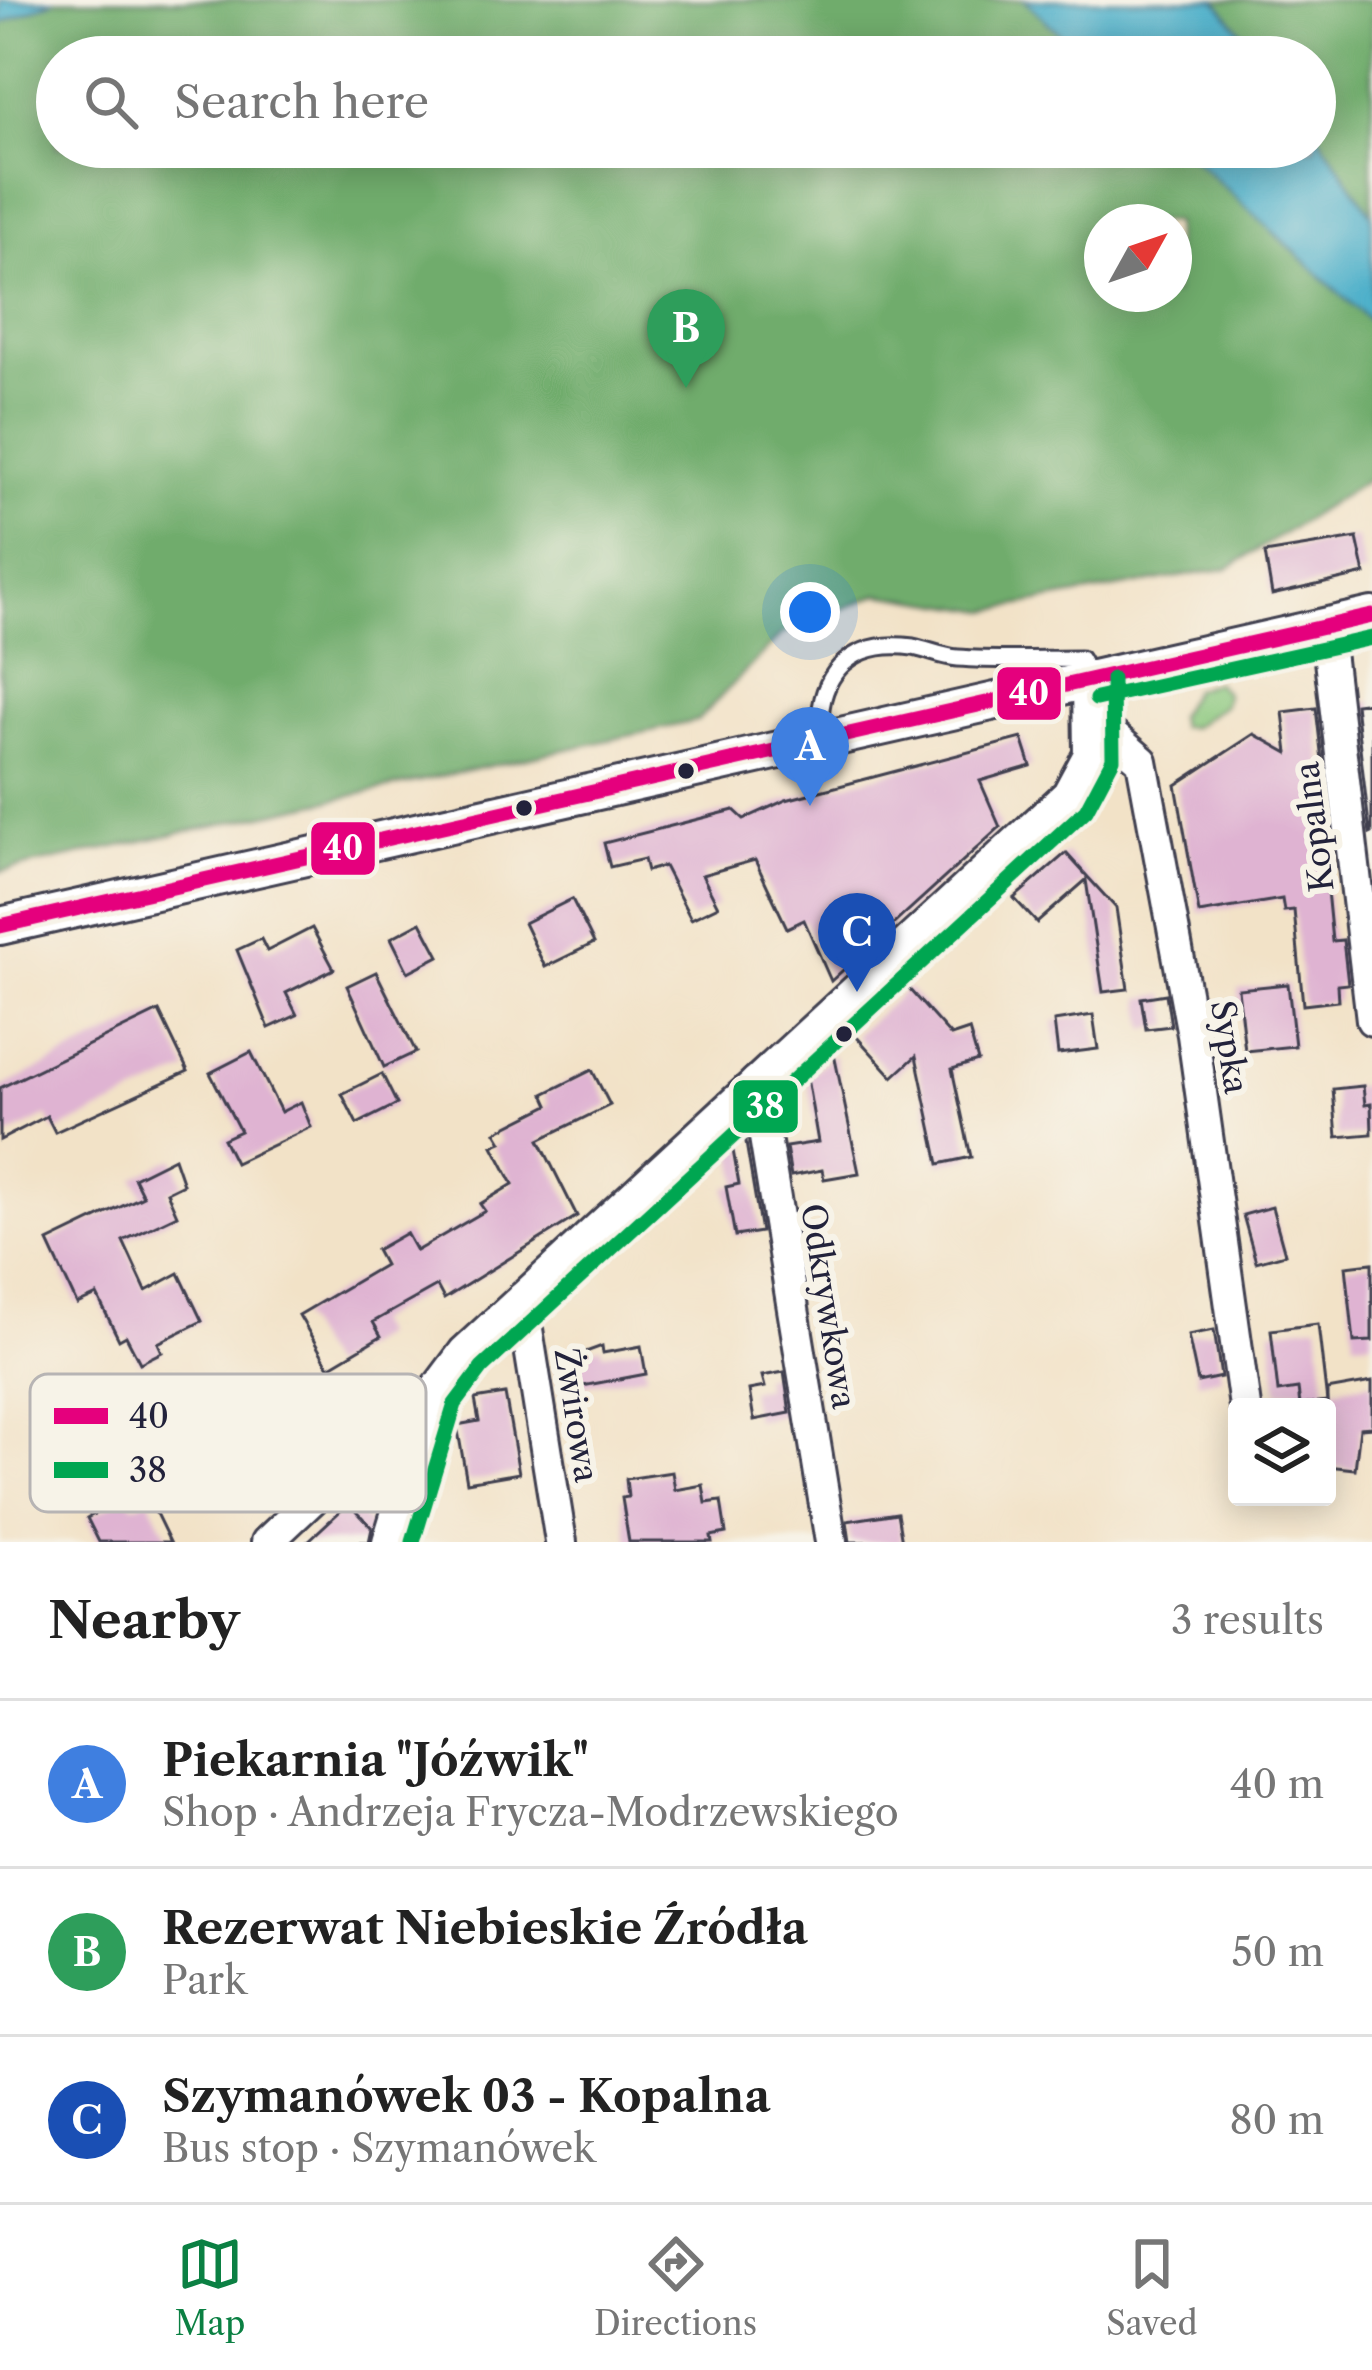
<!DOCTYPE html>
<html lang="en">
<head>
<meta charset="utf-8">
<style>
	:root { --surface:#fff; --page:#f2f2f2; --text:#222; --muted:#767676; --line:#e0e0e0; --accent:#0b8043 }
	body { margin:0; font-family:"Libre Caslon Text",serif; background:var(--page); color:var(--text) }
	.controls { position:absolute; right:36px; bottom:36px; display:grid; overflow:hidden; border-radius:12px; box-shadow:0 6px 30px #0003 }
	.controls button { width:108px; height:108px; display:grid; place-items:center; padding:0; border:0; border-bottom:3px solid var(--line); background:var(--surface); color:var(--text); font:60px sans-serif }
	.compass { position:absolute; left:1084px; top:204px; width:108px; height:108px; border-radius:50%; background:var(--surface); box-shadow:0 6px 30px #0003; rotate:50deg }
	.you { position:absolute; left:810px; top:612px; width:42px; height:42px; margin:-30px; border:9px solid #fff; border-radius:50%; background:#1a73e8; box-shadow:0 0 0 18px #1a73e833 }
	.badge { display:grid; place-items:center; width:78px; height:78px; border-radius:50%; background:var(--accent); color:#fff; font-size:39px; font-weight:700 }
	.pin { position:absolute; translate:-50% -99px; filter:drop-shadow(0 3px 6px #0008) }
	.pin::after { content:''; position:absolute; top:63px; width:42px; height:36px; background:inherit; clip-path:polygon(0 0,100% 0,50% 100%) }
	.list { margin:0; padding:0; list-style:none }
	h2 { display:flex; justify-content:space-between; align-items:center; height:156px; margin:0; padding:0 48px; font-size:51px }
	h2 small { font-size:39px; font-weight:400; color:var(--muted) }
	.list li { display:grid; grid-template-columns:78px 1fr auto; gap:36px; align-items:center; box-sizing:border-box; height:168px; padding:0 48px; border-top:3px solid var(--line) }
	.list b { display:block; font-size:45px; white-space:nowrap }
	.list p { margin:0; font-size:39px; white-space:nowrap; color:var(--muted) }
	.list em { font-size:39px; font-style:normal; color:var(--muted) }
	.icon { flex:none; width:66px; height:66px; fill:none; stroke:currentColor; stroke-width:2; stroke-linecap:round; stroke-linejoin:round }
	.map { position:relative; flex:none; width:1372px; height:1542px; overflow:hidden }
	.search { position:absolute; background:var(--surface); box-shadow:0 6px 30px #0003; left:36px; right:36px; top:36px; height:132px; display:flex; align-items:center; gap:30px; box-sizing:border-box; padding:0 42px; border-radius:66px; color:var(--muted); font-size:45px }
	.sheet { height:660px; background:var(--surface) }
	nav { display:flex; justify-content:space-around; align-items:center; box-sizing:border-box; height:168px; border-top:3px solid var(--line); background:var(--surface); font-size:33px; color:var(--muted) }
	nav a { display:grid; justify-items:center; gap:6px }
	nav .on { color:var(--accent) }
	.map>svg:first-child { display:block }
	.green { fill:#8ac77d; stroke:#56745c; stroke-width:3 }
	.forest { fill:#6fac6c; stroke:#486754; stroke-width:3; fill-rule:evenodd }
	.water { fill:#4aaec9; stroke:#366882; stroke-width:3 }
	.building { fill:#dfb3d2 }
	.lines { fill:none; stroke-linecap:round; stroke-linejoin:round }
	.service-casing { stroke:#413f50; stroke-width:21 }
	.minor-casing { stroke:#413f50; stroke-width:36 }
	.tertiary-casing { stroke:#413f50; stroke-width:42 }
	.service { stroke:#fff; stroke-width:15 }
	.minor { stroke:#fff; stroke-width:30 }
	.tertiary { stroke:#fff; stroke-width:36 }
	.bus-1-casing { stroke:#f7f3e8; stroke-width:24 }
	.bus-2-casing { stroke:#f7f3e8; stroke-width:24 }
	.bus-1 { stroke:#e5007d; stroke-width:15 }
	.bus-2 { stroke:#00a651; stroke-width:15 }
	.bus-dot { fill:#22223b; stroke:#f7f3e8; stroke-width:4.5 }
	.labels { text-anchor:middle; stroke-width:12; stroke-linejoin:round; paint-order:stroke }
	.street-label { font-size:33px; fill:#22223b; stroke:#f7f3e8 }
	.key { fill:#f7f3e8; stroke:#b7b4b4; stroke-width:3 }
	.key-label { font-size:33px; fill:#22223b }
	.line-badge { stroke:#f7f3e8; stroke-width:4.5 }
	.badge-label { font-size:33px; text-anchor:middle; font-weight:bold; fill:#fff }
</style>
</head>
<body>
<div class="map">
<svg width="1372" height="1542" viewBox="0 0 1372 1542">
	<rect width="100%" height="100%" fill="#f7f3e8"/>
	<filter id="ink" filterUnits="userSpaceOnUse"><feTurbulence type="fractalNoise" baseFrequency=".00833" numOctaves="2"/><feDisplacementMap in="SourceGraphic" scale="24" xChannelSelector="R" yChannelSelector="G"/><feConvolveMatrix kernelMatrix="1 2 1 2 8 2 1 2 1" color-interpolation-filters="sRGB"/></filter>
	<filter id="wash" filterUnits="userSpaceOnUse"><feTurbulence type="fractalNoise" baseFrequency=".004" numOctaves="4" result="noise"/><feDisplacementMap in="SourceGraphic" scale="48" xChannelSelector="R" yChannelSelector="G"/><feGaussianBlur stdDeviation="2.7" result="paint"/><feColorMatrix in="noise" values="0 0 0 0 0 0 0 0 0 0 0 0 0 0 0 0 0 1.4 0 .05"/><feComposite in="paint" operator="in"/></filter>
	<g filter="url(#wash)">
		<rect width="100%" height="100%" fill="#f2e2c7"/>
		<path class="green" d="M 1215,682 L 1226,694 L 1224,705 L 1192,727 L 1179,727 L 1177,717 L 1193,690 Z"/>
		<g class="forest">
			<path d="M 55,0 L 1024,0 L 1085,57 L 57,57 L 57,147 L 1181,147 L 1372,323 L 1372,477 L 1229,568 L 988,611 L 879,594 L 783,633 L 697,721 L 0,872 L 0,24 ZM 1102,222 L 1174,222 L 1174,294 L 1102,294 Z"/>
			<path d="M 1216,0 L 1372,0 L 1372,215 L 1315,130 L 1315,57 L 1261,57 Z"/>
		</g>
		<g class="water">
			<path d="M 0,0 L 55,0 L 0,24 Z"/>
			<path d="M 1024,0 L 1216,0 L 1261,57 L 1085,57 Z"/>
			<path d="M 1315,130 L 1372,215 L 1372,323 L 1181,147 L 1315,147 Z"/>
		</g>
		<g id="blocks">
			<g class="building">
				<path d="M 1357,538 L 1365,574 L 1272,595 L 1265,553 Z"/>
				<path d="M 1372,702 L 1372,833 L 1370,834 L 1355,704 Z"/>
				<path d="M 1316,708 L 1331,839 L 1322,840 L 1332,941 L 1343,940 L 1348,984 L 1337,985 L 1338,1001 L 1303,1005 L 1294,910 L 1284,911 L 1282,899 L 1199,913 L 1176,785 L 1254,734 L 1288,753 L 1283,712 Z"/>
				<path d="M 1022,738 L 1031,766 L 980,781 L 1000,827 L 831,981 L 804,920 L 787,928 L 755,860 L 702,875 L 718,906 L 691,919 L 664,866 L 647,871 L 644,859 L 610,867 L 604,843 L 734,810 L 744,819 L 786,800 Z"/>
				<path d="M 1066,853 L 1116,908 L 1128,989 L 1103,992 L 1086,880 L 1037,923 L 1014,898 Z"/>
				<path d="M 572,899 L 594,943 L 545,967 L 524,923 Z"/>
				<path d="M 421,922 L 439,956 L 408,972 L 391,938 Z"/>
				<path d="M 312,928 L 334,969 L 286,993 L 297,1015 L 269,1028 L 237,950 L 261,939 L 267,951 Z"/>
				<path d="M 376,972 L 416,1052 L 384,1067 L 347,986 Z"/>
				<path d="M 1288,984 L 1295,1046 L 1245,1051 L 1238,989 Z"/>
				<path d="M 908,988 L 951,1036 L 969,1030 L 978,1061 L 952,1069 L 971,1157 L 939,1164 L 916,1056 L 893,1077 L 855,1035 Z"/>
				<path d="M 1166,994 L 1171,1026 L 1146,1029 L 1141,998 Z"/>
				<path d="M 159,1011 L 188,1071 L 55,1132 L 47,1116 L 0,1140 L 0,1088 Z"/>
				<path d="M 1093,1015 L 1098,1049 L 1058,1054 L 1054,1021 Z"/>
				<path d="M 251,1052 L 281,1112 L 301,1102 L 311,1127 L 235,1163 L 223,1139 L 240,1131 L 210,1073 Z"/>
				<path d="M 834,1054 L 859,1173 L 824,1179 L 822,1170 L 791,1176 L 786,1147 L 818,1142 L 807,1078 Z"/>
				<path d="M 592,1070 L 610,1105 L 539,1140 L 577,1216 L 444,1299 L 437,1286 L 373,1322 L 381,1336 L 329,1367 L 299,1315 L 384,1265 L 376,1250 L 406,1233 L 416,1251 L 485,1211 L 480,1204 L 513,1184 L 493,1146 L 502,1142 L 496,1132 L 549,1105 L 544,1094 Z"/>
				<path d="M 382,1074 L 397,1104 L 357,1124 L 342,1094 Z"/>
				<path d="M 1363,1086 L 1365,1105 L 1371,1104 L 1372,1134 L 1337,1137 L 1333,1089 Z"/>
				<path d="M 744,1131 L 761,1232 L 735,1236 L 726,1187 L 739,1184 L 731,1139 Z"/>
				<path d="M 174,1158 L 183,1184 L 167,1192 L 177,1215 L 123,1241 L 146,1291 L 179,1273 L 202,1321 L 158,1343 L 162,1352 L 140,1363 L 126,1336 L 119,1340 L 97,1295 L 77,1304 L 48,1242 L 143,1196 L 134,1178 Z"/>
				<path d="M 1272,1207 L 1285,1254 L 1256,1262 L 1243,1215 Z"/>
				<path d="M 1372,1263 L 1372,1341 L 1354,1342 L 1346,1266 Z"/>
				<path d="M 1318,1324 L 1327,1402 L 1300,1405 L 1298,1389 L 1278,1392 L 1271,1330 Z"/>
				<path d="M 1214,1330 L 1221,1377 L 1198,1382 L 1188,1335 Z"/>
				<path d="M 602,1346 L 603,1353 L 641,1346 L 646,1374 L 561,1390 L 556,1363 Z"/>
				<path d="M 784,1372 L 790,1413 L 754,1420 L 749,1390 L 765,1387 L 762,1376 Z"/>
				<path d="M 1372,1382 L 1372,1427 L 1360,1428 L 1355,1469 L 1327,1466 L 1327,1390 Z"/>
				<path d="M 505,1394 L 519,1473 L 467,1482 L 457,1425 L 479,1421 L 475,1399 Z"/>
				<path d="M 672,1472 L 675,1490 L 703,1485 L 706,1503 L 721,1501 L 726,1533 L 711,1536 L 712,1542 L 629,1542 L 622,1498 L 628,1497 L 626,1479 Z"/>
				<path d="M 128,1496 L 133,1506 L 149,1499 L 170,1542 L 99,1542 L 87,1518 Z"/>
				<path d="M 349,1503 L 372,1528 L 369,1542 L 307,1542 Z"/>
				<path d="M 897,1513 L 902,1542 L 850,1542 L 847,1521 Z"/>
			</g>
		</g>
	</g>
	<g filter="url(#ink)">
		<use href="#blocks" fill-opacity="0" stroke="#413f50" stroke-width="3"/>
		<g class="lines">
			<defs>
				<path id="service" d="M 821,740 C 814,678 848,638 913,647 C 928,650 943,657 958,658 C 999,661 1040,659 1080,659 L 1091,679"/>
				<g id="minor">
					<path d="M 1326,626 L 1372,1020"/>
					<path d="M 1096,721 L 1142,761 L 1193,1035 L 1245,1407"/>
					<path d="M 756,1082 L 831,1542"/>
					<path d="M 522,1298 L 561,1542"/>
					<path d="M 267,1542 L 380,1436 L 436,1394"/>
				</g>
				<g id="tertiary">
					<path d="M 0,926 L 1372,616"/>
					<path d="M 391,1542 L 436,1394 L 466,1354 L 1070,796 L 1092,755 L 1091,679"/>
				</g>
			</defs>
			<use href="#service" class="service-casing"/>
			<use href="#minor" class="minor-casing"/>
			<use href="#tertiary" class="tertiary-casing"/>
			<use href="#service" class="service"/>
			<use href="#minor" class="minor"/>
			<use href="#tertiary" class="tertiary"/>
			<defs>
				<path id="bus-1" d="M 0,926 L 1372,616"/>
				<g id="bus-2">
					<path d="M 1096,699 L 1372,638"/>
					<path d="M 413,1542 L 455,1404 L 482,1368 L 1086,810 L 1113,759 L 1112,679"/>
				</g>
			</defs>
			<use href="#bus-1" class="bus-1-casing"/>
			<use href="#bus-2" class="bus-2-casing"/>
			<use href="#bus-1" class="bus-1"/>
			<use href="#bus-2" class="bus-2"/>
		</g>
	</g>
	<g class="bus-dot">
		<circle cx="686" cy="771" r="10"/>
		<circle cx="524" cy="808" r="10"/>
		<circle cx="844" cy="1034" r="10"/>
	</g>
	<g class="labels">
		<g class="street-label">
			<text transform="translate(1314 827) rotate(-97)" y="12">Kopalna</text>
			<text transform="translate(1230 1047) rotate(81)" y="12">Sypka</text>
			<text transform="translate(829 1306) rotate(81)" y="12">Odkrywkowa</text>
			<text transform="translate(577 1415) rotate(81)" y="12">Żwirowa</text>
		</g>
	</g>
	<rect x="30" y="1374" width="396" height="138" rx="18" class="key"/>
	<rect x="54" y="1408" width="54" height="16" fill="#e5007d"/>
	<rect x="54" y="1462" width="54" height="16" fill="#00a651"/>
	<g class="key-label">
		<text x="129" y="1428">40</text>
		<text x="129" y="1482">38</text>
	</g>
	<g class="line-badge">
		<rect x="995" y="665" width="68" height="57" rx="12" fill="#e5007d"/>
		<rect x="309" y="820" width="68" height="57" rx="12" fill="#e5007d"/>
		<rect x="731" y="1078" width="69" height="57" rx="12" fill="#00a651"/>
	</g>
	<g class="badge-label">
		<text x="1029" y="705">40</text>
		<text x="343" y="860">40</text>
		<text x="765" y="1118">38</text>
	</g>
</svg>
<div class="controls">
<button><svg class="icon" aria-label="layers" viewBox="0 0 24 24"><path d="M12 4l9 5-9 5-9-5zM3 14l9 5 9-5"/></svg></button>
</div>
<svg class="compass" viewBox="-18 -18 36 36"><path d="M0-13l5 13h-10z" fill="#e53935"/><path d="M0 13l5-13h-10z" fill="#767676"/></svg>
<div class="you"></div>
<div class="pin badge" style="left:810px;top:806px;background:#3f7fe0">A</div>
<div class="pin badge" style="left:686px;top:388px;background:#2e9e5b">B</div>
<div class="pin badge" style="left:857px;top:992px;background:#1a4fb4">C</div>
<div class="search"><svg class="icon" aria-label="search" viewBox="0 0 24 24"><circle cx="10" cy="10" r="6"/><path d="M15 15l6 6"/></svg>Search here</div>
</div>
<section class="sheet">
<h2>Nearby<small>3 results</small></h2>
<ul class="list">
<li><span class="badge" style="background:#3f7fe0">A</span><div><b>Piekarnia &quot;Jóźwik&quot;</b><p>Shop · Andrzeja Frycza-Modrzewskiego</p></div><em>40 m</em></li>
<li><span class="badge" style="background:#2e9e5b">B</span><div><b>Rezerwat Niebieskie Źródła</b><p>Park</p></div><em>50 m</em></li>
<li><span class="badge" style="background:#1a4fb4">C</span><div><b>Szymanówek 03 - Kopalna</b><p>Bus stop · Szymanówek</p></div><em>80 m</em></li>
</ul>
</section>
<nav>
<a class="on"><svg class="icon" aria-label="map" viewBox="0 0 24 24"><path d="M3 6l6-2 6 2 6-2v14l-6 2-6-2-6 2zM9 4v14M15 6v14"/></svg>Map</a>
<a><svg class="icon" aria-label="directions" viewBox="0 0 24 24"><path d="M12 3l9 9-9 9-9-9zM9 14v-3h6M13 9l2 2-2 2"/></svg>Directions</a>
<a><svg class="icon" aria-label="saved" viewBox="0 0 24 24"><path d="M7 4h10v16l-5-4-5 4z"/></svg>Saved</a>
</nav>
</body>
</html>
